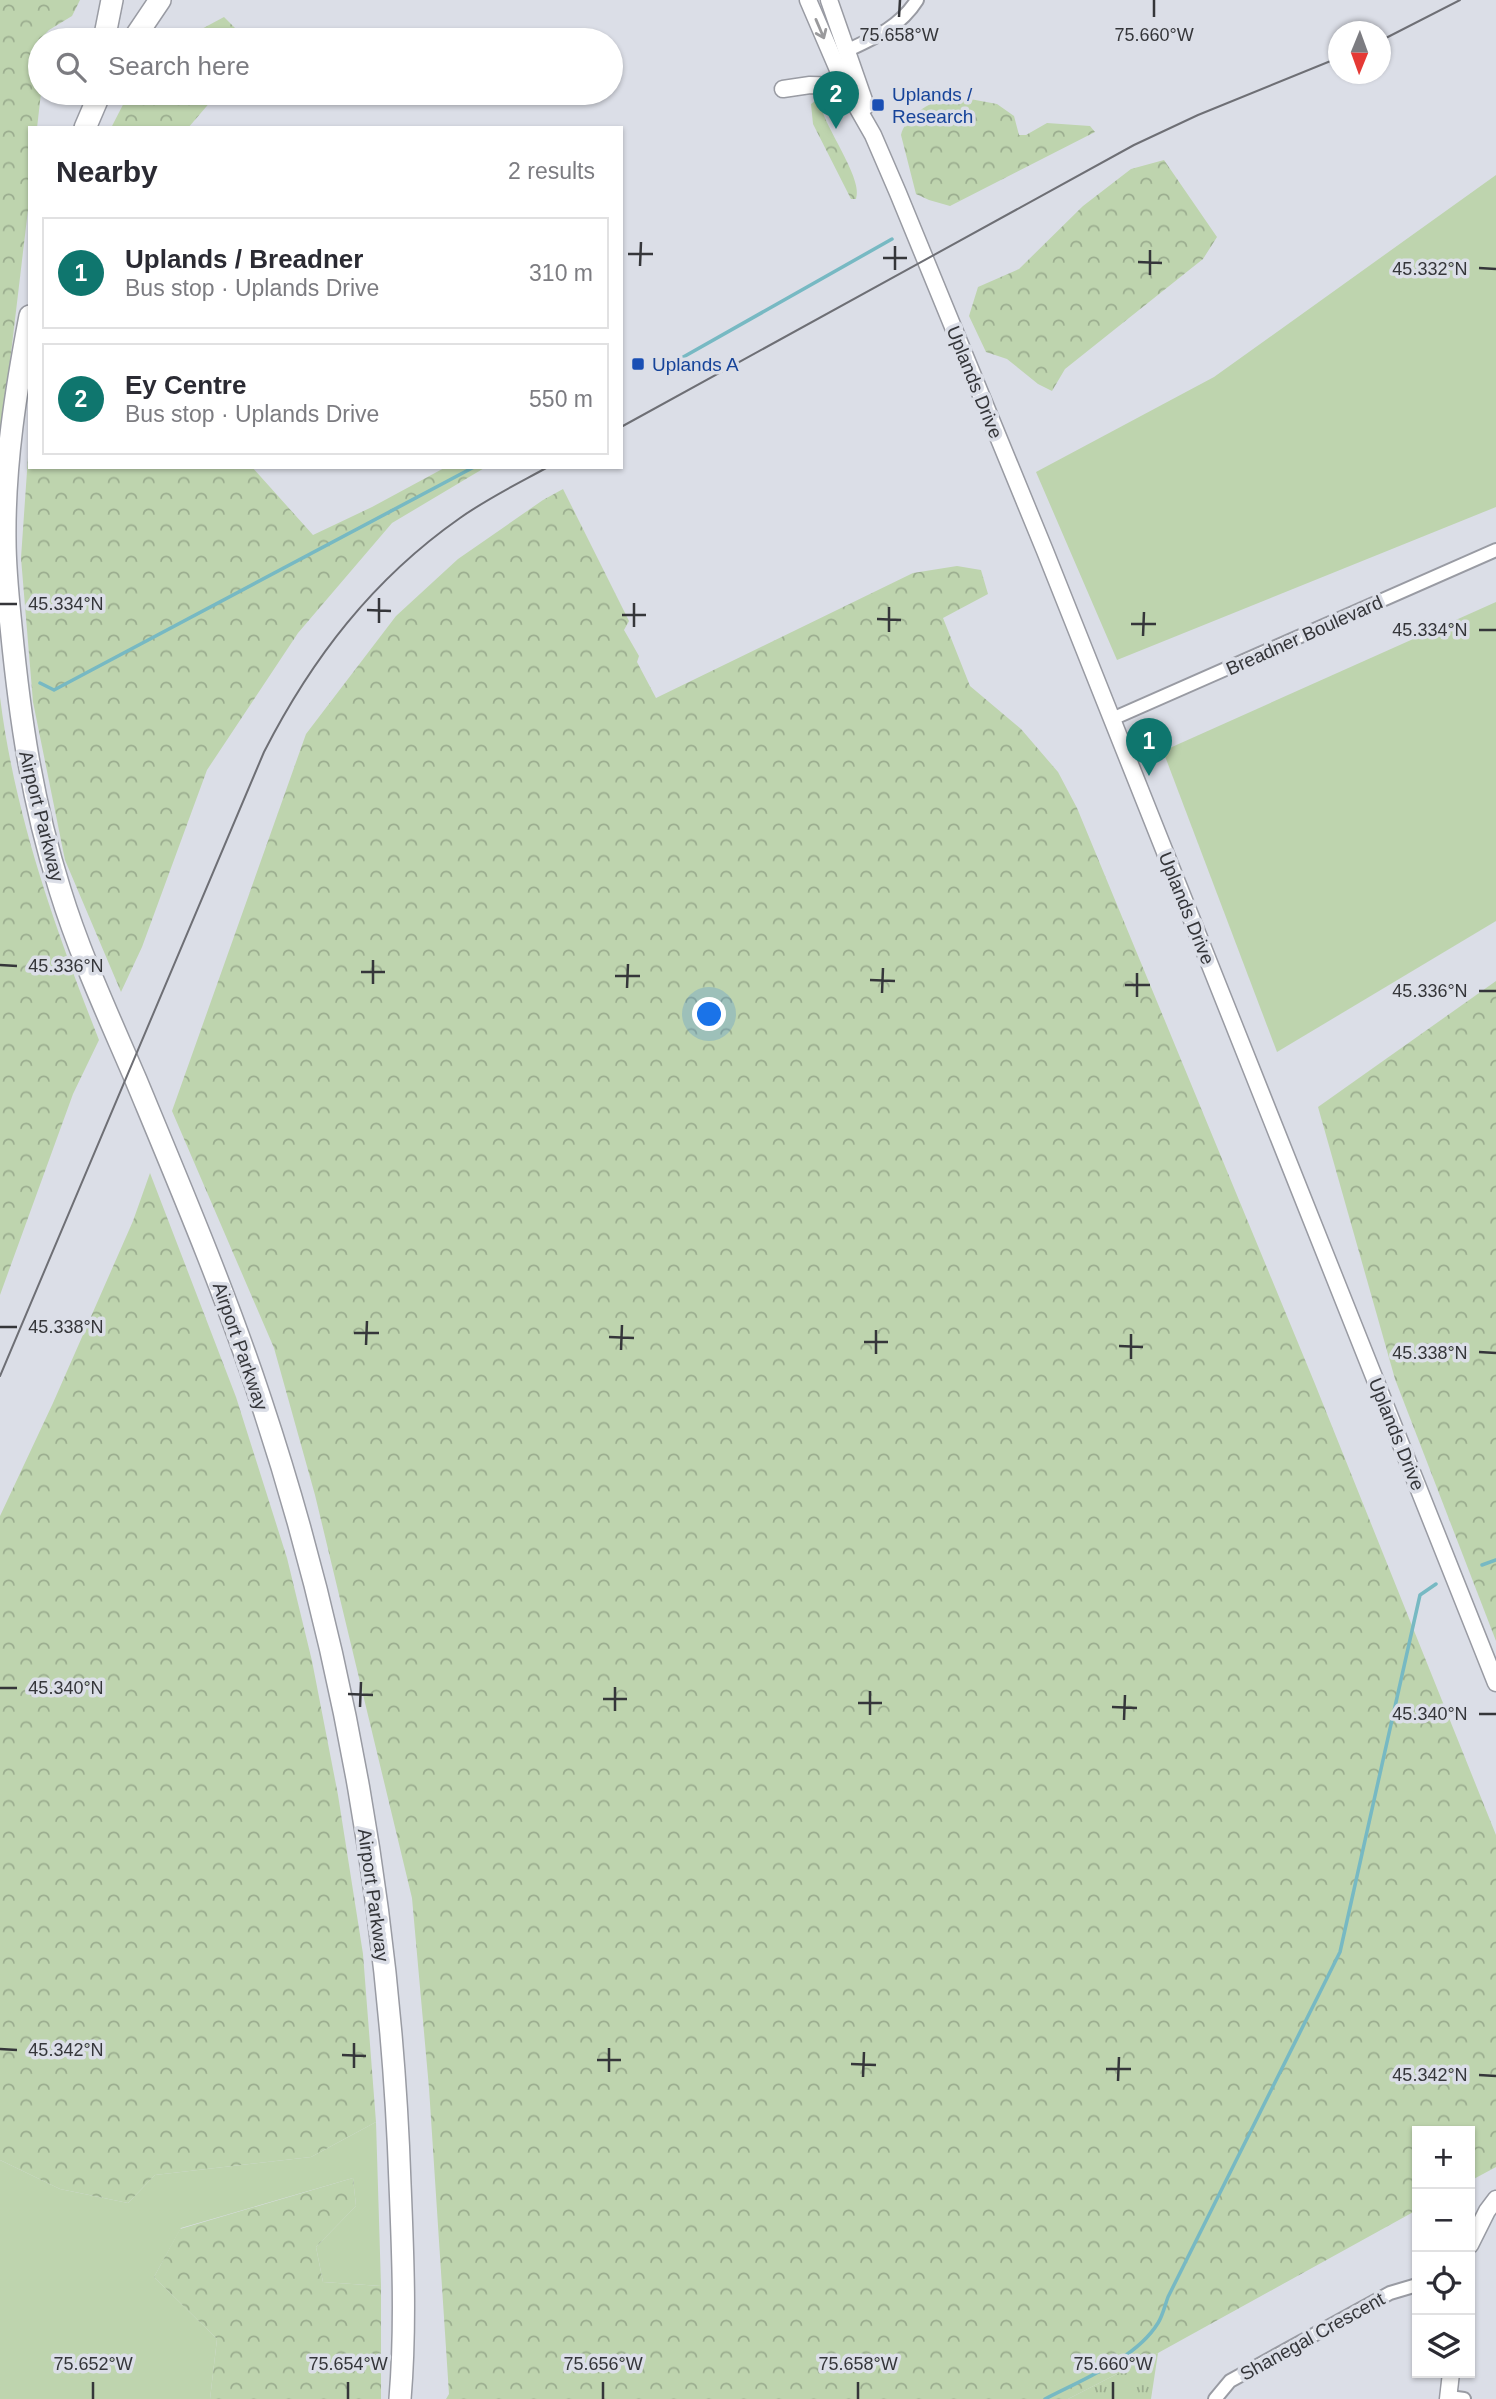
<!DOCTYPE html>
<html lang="en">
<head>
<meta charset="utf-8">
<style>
	:root { --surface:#fff; --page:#f7f7f7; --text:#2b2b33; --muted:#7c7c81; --line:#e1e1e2; --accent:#0f766e }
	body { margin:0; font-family:Arial,sans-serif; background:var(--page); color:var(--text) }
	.controls { position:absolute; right:21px; bottom:21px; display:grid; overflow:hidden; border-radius:0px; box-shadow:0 2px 5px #0004 }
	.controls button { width:63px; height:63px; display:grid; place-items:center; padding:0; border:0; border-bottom:2px solid var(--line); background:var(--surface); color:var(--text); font:35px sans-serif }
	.compass { position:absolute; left:1328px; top:21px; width:63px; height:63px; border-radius:50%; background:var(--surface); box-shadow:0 2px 5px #0004; rotate:181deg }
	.you { position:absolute; left:710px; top:1015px; width:24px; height:24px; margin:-18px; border:5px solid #fff; border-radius:50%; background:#1a73e8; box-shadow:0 0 0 10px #1a73e833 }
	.badge { display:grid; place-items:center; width:46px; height:46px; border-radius:50%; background:var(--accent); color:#fff; font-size:23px; font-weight:700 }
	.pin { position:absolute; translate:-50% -58px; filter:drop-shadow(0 2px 4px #0008) }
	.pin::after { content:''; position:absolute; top:37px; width:24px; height:21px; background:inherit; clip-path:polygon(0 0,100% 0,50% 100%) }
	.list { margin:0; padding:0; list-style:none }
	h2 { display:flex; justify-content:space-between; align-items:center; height:91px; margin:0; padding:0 28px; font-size:30px }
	h2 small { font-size:23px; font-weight:400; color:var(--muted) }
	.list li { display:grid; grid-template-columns:46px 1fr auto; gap:21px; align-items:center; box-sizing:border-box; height:112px; margin:0 14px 14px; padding:0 14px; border:2px solid var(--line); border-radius:0px }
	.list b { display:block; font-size:26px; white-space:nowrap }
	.list p { margin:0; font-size:23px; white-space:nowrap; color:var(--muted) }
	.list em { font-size:23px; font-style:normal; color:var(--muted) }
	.icon { flex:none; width:38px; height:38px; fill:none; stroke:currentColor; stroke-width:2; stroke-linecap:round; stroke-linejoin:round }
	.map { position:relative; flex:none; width:1496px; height:2399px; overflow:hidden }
	.search { position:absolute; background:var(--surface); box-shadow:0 2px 5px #0004; left:28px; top:28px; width:595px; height:77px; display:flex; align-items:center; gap:18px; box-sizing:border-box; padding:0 24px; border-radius:38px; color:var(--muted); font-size:26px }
	.panel { position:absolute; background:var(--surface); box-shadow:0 2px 5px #0004; left:28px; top:126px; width:595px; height:343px; border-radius:0px }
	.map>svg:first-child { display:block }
	.green { fill:#bed4ae }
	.forest { fill:url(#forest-crowns) }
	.park { fill:url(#park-tufts) }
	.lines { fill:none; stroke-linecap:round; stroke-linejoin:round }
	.stream { stroke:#77b9c3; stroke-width:3.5 }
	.street-casing { stroke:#999ba3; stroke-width:16 }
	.secondary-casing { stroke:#999ba3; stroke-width:19 }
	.highway-casing { stroke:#999ba3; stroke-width:24 }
	.street { stroke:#fff; stroke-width:12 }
	.secondary { stroke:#fff; stroke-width:16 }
	.highway { stroke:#fff; stroke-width:21 }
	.tram { stroke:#6e6f75; stroke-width:2 }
	.oneway { stroke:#9a9a9c }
	.ticks { fill:none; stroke:#35363a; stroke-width:2.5 }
	.transit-dot { fill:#1a4fb4; stroke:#dbdee7; stroke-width:2.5 }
	.labels { text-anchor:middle; stroke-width:7; stroke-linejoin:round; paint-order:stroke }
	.transit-label { font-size:19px; fill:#164399; stroke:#dbdee7; text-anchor:start }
	.street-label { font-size:19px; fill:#35363a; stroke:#dbdee7 }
	.ticks-label { font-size:18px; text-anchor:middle; fill:#35363a; stroke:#dbdee7; stroke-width:7; stroke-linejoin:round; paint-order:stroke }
</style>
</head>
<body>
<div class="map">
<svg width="1496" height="2399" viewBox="0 0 1496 2399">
	<defs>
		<pattern id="forest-crowns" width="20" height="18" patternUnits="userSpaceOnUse" patternTransform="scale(1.75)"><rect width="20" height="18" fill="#bed4ae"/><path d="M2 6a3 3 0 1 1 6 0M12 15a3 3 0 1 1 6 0" fill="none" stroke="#9bad8f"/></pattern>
		<pattern id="park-tufts" width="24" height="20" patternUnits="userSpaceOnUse" patternTransform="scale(1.75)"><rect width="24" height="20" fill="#bed4ae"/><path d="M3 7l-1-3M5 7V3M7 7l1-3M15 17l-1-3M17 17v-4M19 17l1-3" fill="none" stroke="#9bad8f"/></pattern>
	</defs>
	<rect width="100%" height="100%" fill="#dbdee7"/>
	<g class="green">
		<path d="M 1496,175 L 1496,507 L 1117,660 L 1036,472 L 1214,377 Z"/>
		<path d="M 1496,602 L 1496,921 L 1277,1052 L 1163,751 Z"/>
		<path d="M 376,2122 L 381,2286 L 323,2282 L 316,2247 L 356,2206 L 353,2178 L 181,2228 L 154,2277 L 217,2339 L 210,2399 L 0,2399 L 0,2160 L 60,2189 L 128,2203 L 155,2175 L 311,2157 Z"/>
	</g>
	<g class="forest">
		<path d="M 0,0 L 80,0 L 72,16 L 49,30 L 35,44 L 40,49 L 41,93 L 37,128 L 30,128 L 30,193 L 0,446 Z"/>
		<path d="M 224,17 L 235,28 L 232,40 L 181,40 Z"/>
		<path d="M 129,93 L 218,93 L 188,128 L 111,128 Z"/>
		<path d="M 970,99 L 997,104 L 1014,116 L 1019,135 L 1026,135 L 1047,123 L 1090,126 L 1095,132 L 950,206 L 929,200 L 916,194 L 901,135 C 904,120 926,103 942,100 C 951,98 961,99 970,99 Z"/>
		<path d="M 815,101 L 820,103 C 824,127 864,179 856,199 L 851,199 L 813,124 L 811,104 Z"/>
		<path d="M 1164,160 L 1217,237 L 1203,259 L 1065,369 L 1052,391 L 1038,384 L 1007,359 L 986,352 L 969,316 L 978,287 L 1019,269 L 1083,206 L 1131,169 Z"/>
		<path d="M 30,428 L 30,467 L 252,467 L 313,535 L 372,507 L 446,467 L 486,467 L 392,523 L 298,633 L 207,770 L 142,947 L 121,992 L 65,860 L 33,702 L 21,558 Z"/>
		<path d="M 563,489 L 629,621 L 624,630 L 639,656 L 637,662 L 656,698 L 913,573 L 957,566 L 981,570 L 988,594 L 943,618 L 970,686 L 1021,729 L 1058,772 L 1077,808 L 1315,1384 L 1496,1835 L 1496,2167 L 1470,2181 L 1470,2131 L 1417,2131 L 1417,2210 L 1158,2353 L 1068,2399 L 446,2399 L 449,2394 L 429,2088 L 412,1898 L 315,1495 L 274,1348 L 172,1111 L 306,734 L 396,616 L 458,559 L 543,500 Z"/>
		<path d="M 0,697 C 15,817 55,928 99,1040 L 73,1094 L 0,1295 Z"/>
		<path d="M 1496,981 L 1496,1641 L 1395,1379 L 1318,1107 Z"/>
		<path d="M 150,1173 L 236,1397 L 287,1558 L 312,1661 L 338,1795 L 363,1954 L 376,2122 L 311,2157 L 155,2175 L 128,2203 L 60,2189 L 0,2160 L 0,1516 L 53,1403 L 133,1221 Z"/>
		<path d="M 353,2178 L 356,2206 L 316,2247 L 323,2282 L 381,2286 L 381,2399 L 210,2399 L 217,2339 L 154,2277 L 180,2229 Z"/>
	</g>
	<path class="park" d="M 1158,2353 L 1151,2399 L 1068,2399 Z"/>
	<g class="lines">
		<g class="stream">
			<path d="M 678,360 L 892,239"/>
			<path d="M 40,683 L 54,690 L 474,467"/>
			<path d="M 1482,1565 L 1496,1560"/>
			<path d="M 1045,2399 C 1081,2380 1136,2359 1158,2323 C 1163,2315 1165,2305 1168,2297 L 1340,1952 L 1420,1595 L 1436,1584"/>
		</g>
		<defs>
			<g id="street">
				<path d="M 846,51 C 874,38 900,27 917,0"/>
				<path d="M 1112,719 L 1496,550"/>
				<path d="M 1449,2397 L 1464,2399"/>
				<path d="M 1215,2399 L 1230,2381 L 1390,2293 L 1417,2285"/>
			</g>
			<g id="secondary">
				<path d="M 808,0 L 845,86 L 873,135 L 898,193 L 1045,551 L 1496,1683"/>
				<path d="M 829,0 L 866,106"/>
				<path d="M 783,89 L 810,85 L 845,86"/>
				<path d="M 1470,2245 L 1487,2211 L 1496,2199"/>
				<path d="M 1448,2399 L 1451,2373"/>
			</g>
			<g id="highway">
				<path d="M 104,40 L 112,0"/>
				<path d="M 133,40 L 160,0"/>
				<path d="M 85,128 L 100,93"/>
				<path d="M 30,316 C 16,389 4,465 5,540 C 5,569 8,597 11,626 C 20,719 32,801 60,890 C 80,955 109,1017 136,1080 C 180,1186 225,1292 261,1401 C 345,1653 391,1919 400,2184 C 403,2255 406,2328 400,2399"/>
			</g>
		</defs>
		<use href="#street" class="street-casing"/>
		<use href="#secondary" class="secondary-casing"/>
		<use href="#highway" class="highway-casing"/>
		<use href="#street" class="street"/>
		<use href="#secondary" class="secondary"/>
		<use href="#highway" class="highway"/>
		<g class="tram">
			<path d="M 1380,41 L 1460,0"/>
			<path d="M 621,427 L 1134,145 L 1198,115 L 1338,58"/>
			<path d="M 0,1376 L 264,752 C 312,658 373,579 460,518 C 488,498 519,483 548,467"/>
		</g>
	</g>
	<defs><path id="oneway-shaft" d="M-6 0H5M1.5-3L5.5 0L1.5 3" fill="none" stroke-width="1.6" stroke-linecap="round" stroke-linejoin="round" transform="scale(1.75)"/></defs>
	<use class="oneway" href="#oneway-shaft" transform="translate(820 29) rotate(67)"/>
	<path class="ticks" d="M 899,17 L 900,0M 1154,17 L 1154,0M 628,254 L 653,254M 883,258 L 907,258M 1138,262 L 1162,263M 640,266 L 641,242M 1479,268 L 1496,269M 895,270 L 895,246M 1150,275 L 1150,250M 0,604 L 17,604M 367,610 L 391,611M 622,615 L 646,615M 877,619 L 901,620M 379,623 L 379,598M 1131,624 L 1156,624M 634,627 L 634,603M 1479,630 L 1496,630M 889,632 L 889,607M 1143,636 L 1144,612M 0,965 L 17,966M 361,972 L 385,972M 615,976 L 640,976M 870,980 L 895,981M 373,984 L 373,960M 1125,985 L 1150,985M 627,988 L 628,964M 1479,991 L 1496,991M 882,993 L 883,968M 1137,997 L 1137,973M 0,1327 L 17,1327M 354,1333 L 379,1333M 609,1337 L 634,1338M 864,1342 L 888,1342M 366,1345 L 367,1321M 1119,1346 L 1143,1347M 621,1350 L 622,1325M 1479,1352 L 1496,1353M 876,1354 L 876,1330M 1131,1359 L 1131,1334M 0,1688 L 17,1688M 348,1694 L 373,1695M 603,1699 L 627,1699M 858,1703 L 882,1703M 360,1707 L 361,1682M 1112,1707 L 1137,1708M 615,1711 L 615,1687M 1479,1714 L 1496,1714M 870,1715 L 870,1691M 1124,1720 L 1125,1695M 0,2049 L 17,2050M 342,2055 L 366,2056M 597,2060 L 621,2060M 851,2064 L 876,2065M 354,2068 L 354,2043M 1106,2069 L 1131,2069M 609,2072 L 609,2048M 1479,2075 L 1496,2076M 863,2077 L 864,2052M 1118,2081 L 1119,2057M 93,2399 L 93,2382M 348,2399 L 348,2382M 603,2399 L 603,2382M 858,2399 L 858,2382M 1113,2399 L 1113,2382"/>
	<g class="transit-dot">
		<rect x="871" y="98" width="14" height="14" rx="3.5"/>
		<rect x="631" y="357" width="14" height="14" rx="3.5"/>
	</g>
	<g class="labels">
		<g class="transit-label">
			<text x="892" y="101">Uplands /<tspan x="892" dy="22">Research</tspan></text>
			<text x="652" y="371">Uplands A</text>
		</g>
		<g class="street-label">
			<text transform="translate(975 382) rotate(68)" y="7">Uplands Drive</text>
			<text transform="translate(1304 635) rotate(-24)" y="7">Breadner Boulevard</text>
			<text transform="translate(42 816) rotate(76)" y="7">Airport Parkway</text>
			<text transform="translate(1187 908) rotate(68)" y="7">Uplands Drive</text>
			<text transform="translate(241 1346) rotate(71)" y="7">Airport Parkway</text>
			<text transform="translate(1397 1434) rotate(68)" y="7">Uplands Drive</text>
			<text transform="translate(374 1895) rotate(82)" y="7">Airport Parkway</text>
			<text transform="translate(1312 2336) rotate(-29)" y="7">Shanegal Crescent</text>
		</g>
	</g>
	<g class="ticks-label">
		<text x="899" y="41">75.658°W</text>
		<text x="1154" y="41">75.660°W</text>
		<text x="1430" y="275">45.332°N</text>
		<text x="66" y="610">45.334°N</text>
		<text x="1430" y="636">45.334°N</text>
		<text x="66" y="972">45.336°N</text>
		<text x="1430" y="997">45.336°N</text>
		<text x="66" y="1333">45.338°N</text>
		<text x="1430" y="1359">45.338°N</text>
		<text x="66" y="1694">45.340°N</text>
		<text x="1430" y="1720">45.340°N</text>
		<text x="66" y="2056">45.342°N</text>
		<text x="1430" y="2081">45.342°N</text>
		<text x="93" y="2370">75.652°W</text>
		<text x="348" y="2370">75.654°W</text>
		<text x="603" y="2370">75.656°W</text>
		<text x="858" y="2370">75.658°W</text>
		<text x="1113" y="2370">75.660°W</text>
	</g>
</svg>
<div class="controls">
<button>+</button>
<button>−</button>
<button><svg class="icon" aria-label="locate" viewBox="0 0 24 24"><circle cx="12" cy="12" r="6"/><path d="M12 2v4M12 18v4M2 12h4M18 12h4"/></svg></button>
<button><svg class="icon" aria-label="layers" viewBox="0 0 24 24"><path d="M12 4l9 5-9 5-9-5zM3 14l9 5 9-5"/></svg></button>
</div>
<svg class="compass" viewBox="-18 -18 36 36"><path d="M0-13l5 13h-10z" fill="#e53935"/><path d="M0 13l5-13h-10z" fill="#7c7c81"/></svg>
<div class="you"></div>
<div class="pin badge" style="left:1149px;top:776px">1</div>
<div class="pin badge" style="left:836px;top:129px">2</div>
<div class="search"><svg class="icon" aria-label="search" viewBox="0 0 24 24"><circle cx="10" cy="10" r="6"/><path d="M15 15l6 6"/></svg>Search here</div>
<section class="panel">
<h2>Nearby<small>2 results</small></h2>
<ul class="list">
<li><span class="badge">1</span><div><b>Uplands / Breadner</b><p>Bus stop · Uplands Drive</p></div><em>310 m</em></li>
<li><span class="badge">2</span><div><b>Ey Centre</b><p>Bus stop · Uplands Drive</p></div><em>550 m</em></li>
</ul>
</section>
</div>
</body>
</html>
